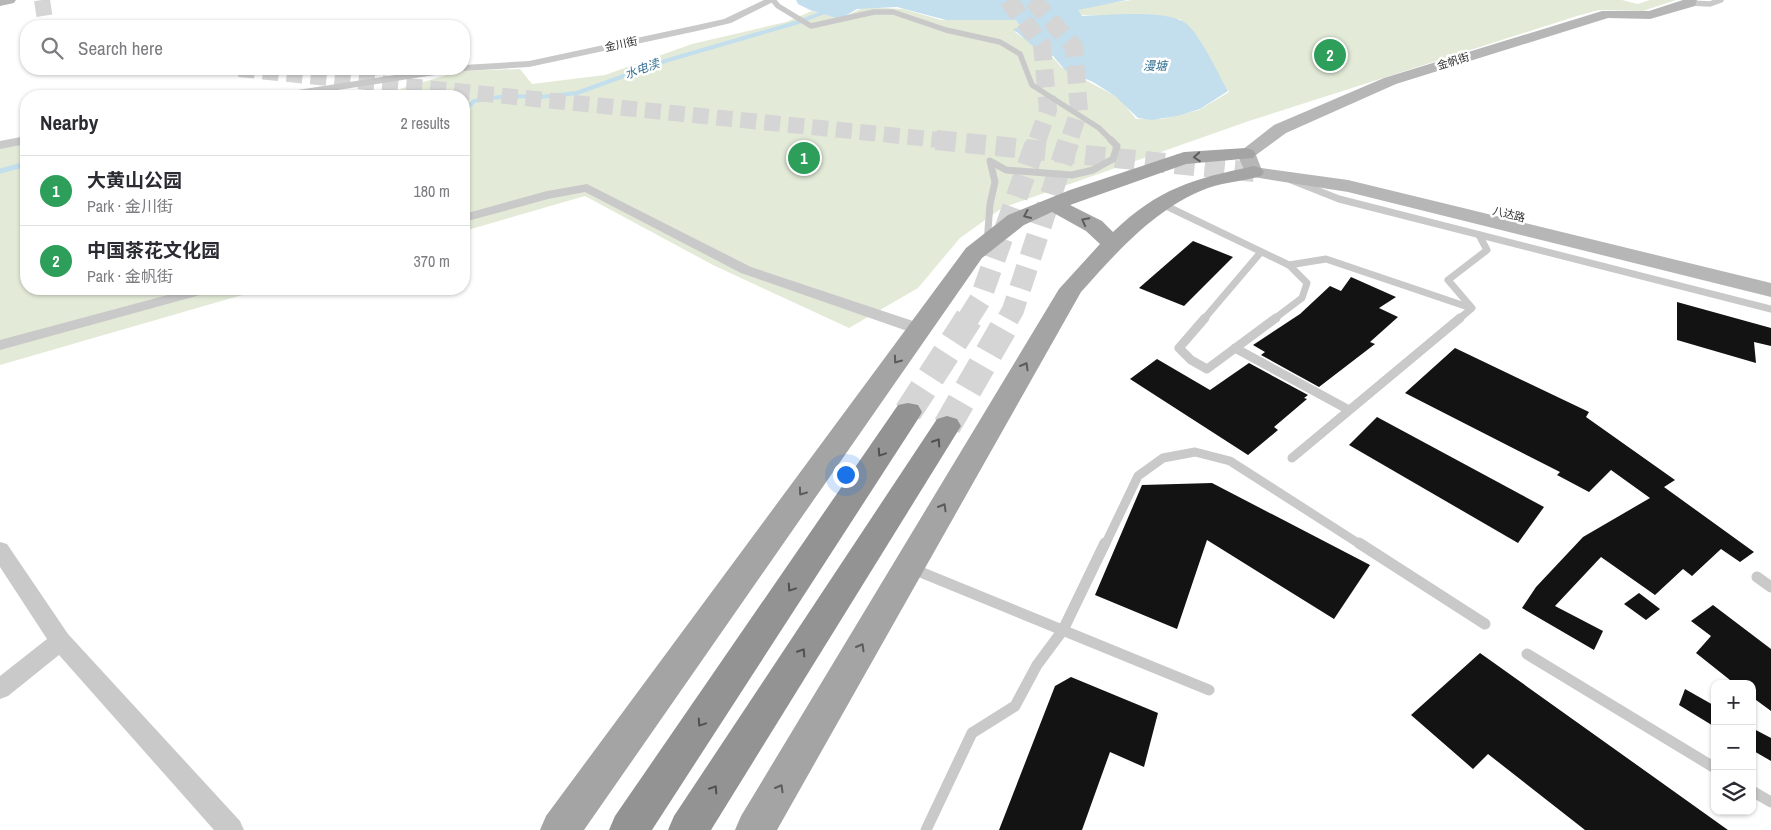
<!DOCTYPE html>
<html lang="en">
<head>
<meta charset="utf-8">
<style>
	:root { --surface:#fff; --page:#f2f2f3; --text:#2b2b33; --muted:#7c7c81; --line:#e1e1e2; --accent:#0b8043 }
	body { margin:0; font-family:"Archivo Narrow","Noto Sans SC",sans-serif; background:var(--page); color:var(--text) }
	.controls { position:absolute; right:15px; bottom:15px; display:grid; overflow:hidden; border-radius:10px; box-shadow:0 1px 4px #0004 }
	.controls button { width:45px; height:45px; display:grid; place-items:center; padding:0; border:0; border-bottom:1px solid var(--line); background:var(--surface); color:var(--text); font:25px sans-serif }
	.you { position:absolute; left:845px; top:474px; width:18px; height:18px; margin:-12px; border:4px solid #fff; border-radius:50%; background:#1a73e8; box-shadow:0 0 0 8px #1a73e833 }
	.badge { display:grid; place-items:center; width:32px; height:32px; border-radius:50%; background:var(--accent); color:#fff; font-size:16px; font-weight:700 }
	.pin { position:absolute; translate:-50% -50%; border:2px solid #fff; box-shadow:0 1px 5px #0006 }
	.list { margin:0; padding:0; list-style:none }
	h2 { display:flex; justify-content:space-between; align-items:center; height:65px; margin:0; padding:0 20px; font-size:21px }
	h2 small { font-size:16px; font-weight:400; color:var(--muted) }
	.list li { display:grid; grid-template-columns:32px 1fr auto; gap:15px; align-items:center; box-sizing:border-box; height:70px; padding:0 20px; border-top:1px solid var(--line) }
	.list b { display:block; font-size:19px; white-space:nowrap }
	.list p { margin:0; font-size:16px; white-space:nowrap; color:var(--muted) }
	.list em { font-size:16px; font-style:normal; color:var(--muted) }
	.icon { flex:none; width:28px; height:28px; fill:none; stroke:currentColor; stroke-width:2; stroke-linecap:round; stroke-linejoin:round }
	.map { position:relative; flex:none; width:1771px; height:830px; overflow:hidden }
	.search { position:absolute; background:var(--surface); box-shadow:0 1px 4px #0004; left:20px; top:20px; width:450px; height:55px; display:flex; align-items:center; gap:12px; box-sizing:border-box; padding:0 18px; border-radius:20px; color:var(--muted); font-size:19px }
	.panel { position:absolute; background:var(--surface); box-shadow:0 1px 4px #0004; left:20px; top:90px; width:450px; height:205px; border-radius:20px }
	.map>svg:first-child { display:block }
	.green { fill:#e3ebd8 }
	.water { fill:#c3deed }
	.lines { fill:none; stroke-linecap:round; stroke-linejoin:round }
	.stream-far1 { stroke:#c3deed; stroke-width:4 }
	.stream { stroke:#c3deed; stroke-width:5 }
	.building { fill:#131313 }
	.secondary-tunnel-far1 { stroke:#d5d5d5; stroke-width:16; stroke-dasharray:16 8; stroke-linecap:butt }
	.secondary-tunnel { stroke:#d5d5d5; stroke-width:20; stroke-dasharray:20 10; stroke-linecap:butt }
	.highway-tunnel-far2 { stroke:#d5d5d5; stroke-width:18; stroke-dasharray:18 9; stroke-linecap:butt }
	.highway-tunnel-far1 { stroke:#d5d5d5; stroke-width:22; stroke-dasharray:22 11; stroke-linecap:butt }
	.highway-tunnel { stroke:#d5d5d5; stroke-width:28; stroke-dasharray:28 14; stroke-linecap:butt }
	.lane-far3 { stroke:#c9c9c9; stroke-width:5.5 }
	.lane-far2 { stroke:#c9c9c9; stroke-width:7 }
	.lane-far1 { stroke:#c9c9c9; stroke-width:9 }
	.lane { stroke:#c9c9c9; stroke-width:11 }
	.street { fill:#c9c9c9; fill-rule:evenodd }
	.secondary { fill:#b6b6b6; fill-rule:evenodd }
	.primary { fill:#a4a4a4; fill-rule:evenodd }
	.highway { fill:#939393; fill-rule:evenodd }
	.oneway { stroke:#5c5c5c }
	.oneway2 { stroke:#505050 }
	.labels { text-anchor:middle; stroke-width:5; stroke-linejoin:round; paint-order:stroke }
	.far-street-label { font-size:11px; fill:#2c2c2c; stroke:#fff }
	.far-water-label { font-size:12px; font-style:italic; fill:#367292; stroke:#fff }
</style>
</head>
<body>
<div class="map">
<svg width="1771" height="830" viewBox="0 0 1771 830">
	<rect width="100%" height="100%" fill="#fff"/>
	<g class="green">
		<path d="M 1131,0 L 1622,0 L 1638,4 L 1650,0 L 1676,0 L 1643,11 L 1599,10 L 1577,16 L 1249,121 L 1002,208 L 960,238 L 918,288 L 849,328 L 713,265 L 585,196 L 464,231 L 464,96 L 387,96 L 390,92 L 460,71 L 520,69 L 532,84 L 605,75 L 692,44 L 786,22 L 812,11 L 841,18 L 865,7 L 904,9 L 941,20 L 1016,20 L 1024,27 L 1015,32 C 1030,44 1051,52 1061,67 L 1119,98 L 1136,119 L 1162,119 L 1199,110 L 1229,92 L 1180,19 L 1079,15 L 1074,9 Z"/>
		<path d="M 26,139 L 26,289 L 263,289 L 0,365 L 0,141 Z"/>
	</g>
	<path class="water" d="M 796,0 L 1127,0 L 1078,10 L 1082,16 C 1107,16 1169,8 1188,25 C 1203,40 1217,72 1228,91 L 1200,109 L 1177,116 L 1152,120 L 1138,118 L 1115,96 L 1093,82 L 1065,70 L 1053,56 L 1035,48 L 1013,29 L 1021,27 L 1016,20 L 946,20 L 897,7 L 857,9 L 840,19 L 810,10 L 798,4 Z"/>
	<g class="lines">
		<path class="stream-far1" d="M 464,111 L 474,101 L 506,96 L 540,97 L 577,93 L 665,61 L 799,22 L 827,11"/>
		<path class="stream" d="M 0,171 L 26,164"/>
	</g>
	<g class="building">
		<path d="M 1193,241 L 1233,257 L 1184,306 L 1139,288 Z"/>
		<path d="M 1351,277 L 1396,297 L 1379,308 L 1398,317 L 1370,342 L 1375,344 L 1319,387 L 1261,355 L 1265,352 L 1253,345 L 1300,314 L 1330,286 L 1341,291 Z"/>
		<path d="M 1677,302 L 1771,328 L 1771,346 L 1754,342 L 1756,363 L 1677,340 Z"/>
		<path d="M 1455,348 L 1589,412 L 1586,417 L 1675,480 L 1664,487 L 1754,552 L 1740,562 L 1721,549 L 1692,576 L 1683,569 L 1655,595 L 1601,557 L 1555,606 L 1603,631 L 1594,650 L 1522,608 L 1536,587 L 1583,537 L 1650,498 L 1611,470 L 1589,492 L 1557,475 L 1560,472 L 1405,393 Z"/>
		<path d="M 1157,359 L 1210,390 L 1249,363 L 1308,395 L 1304,398 L 1307,399 L 1274,427 L 1278,430 L 1248,455 L 1130,379 Z"/>
		<path d="M 1377,417 L 1544,507 L 1518,543 L 1349,445 Z"/>
		<path d="M 1212,483 L 1370,565 L 1334,619 L 1207,540 L 1177,629 L 1095,595 L 1142,485 Z"/>
		<path d="M 1639,593 L 1660,609 L 1646,620 L 1624,604 Z"/>
		<path d="M 1713,605 L 1771,649 L 1771,711 L 1752,697 L 1752,684 L 1735,684 L 1696,653 L 1711,636 L 1691,621 Z"/>
		<path d="M 1480,653 L 1728,830 L 1585,830 L 1488,754 L 1473,769 L 1411,715 Z"/>
		<path d="M 1071,677 L 1158,713 L 1144,767 L 1110,752 L 1082,830 L 999,830 L 1055,686 Z"/>
		<path d="M 1685,689 L 1715,706 L 1715,727 L 1679,705 Z"/>
		<path d="M 1752,728 L 1771,738 L 1771,761 L 1752,750 Z"/>
	</g>
	<g class="lines">
		<g class="secondary-tunnel-far1">
			<path d="M 42,0 L 46,26"/>
			<path d="M 239,69 L 949,141"/>
		</g>
		<path class="secondary-tunnel" d="M 936,140 L 1254,172"/>
		<g class="highway-tunnel-far2">
			<path d="M 1008,0 L 1042,45 L 1048,110 L 1037,141"/>
			<path d="M 1033,0 L 1074,47 L 1079,111 L 1069,141"/>
		</g>
		<g class="highway-tunnel-far1">
			<path d="M 968,319 L 980,300 L 1037,140"/>
			<path d="M 1008,319 L 1013,310 L 1069,140"/>
		</g>
		<g class="highway-tunnel">
			<path d="M 908,412 L 969,318"/>
			<path d="M 947,426 L 1009,318"/>
		</g>
		<g class="lane-far3">
			<path d="M 773,0 L 778,6 L 811,26 L 874,12 L 893,12 L 946,30 L 1000,42 L 1020,54 L 1032,85 L 1099,128 L 1112,141"/>
			<path d="M 1690,3 L 1710,4 L 1721,0"/>
		</g>
		<g class="lane-far2">
			<path d="M 1291,180 L 1339,199 L 1771,309"/>
			<path d="M 1162,204 L 1289,265 L 1307,283 L 1302,298 L 1274,319"/>
			<path d="M 987,243 L 990,204 L 995,182 L 990,161 L 1006,170 L 1072,175 L 1093,170 L 1113,159 L 1117,146 L 1111,140"/>
			<path d="M 1289,265 L 1326,259 L 1471,308"/>
			<path d="M 1204,319 L 1261,252"/>
			<path d="M 1459,319 L 1472,308 L 1448,280 L 1487,250 L 1479,235"/>
		</g>
		<g class="lane-far1">
			<path d="M 1205,318 L 1179,348 L 1191,360 L 1207,369 L 1276,318"/>
			<path d="M 1235,348 L 1349,410"/>
			<path d="M 1292,458 L 1460,318"/>
			<path d="M 1105,545 L 1138,476 L 1163,458 L 1195,452 L 1230,461 L 1361,545"/>
		</g>
		<g class="lane">
			<path d="M 1359,543 L 1485,624"/>
			<path d="M 913,569 L 1209,690"/>
			<path d="M 1757,577 L 1771,587"/>
			<path d="M 1527,654 L 1715,768"/>
			<path d="M 1752,791 L 1771,802"/>
			<path d="M 926,830 L 972,733 L 1015,706 L 1037,665 L 1063,630 L 1105,543"/>
		</g>
		<g class="street">
			<path d="M 764,0 L 777,0 L 731,23 L 697,31 L 529,67 L 464,71 L 459,69 L 454,72 L 299,96 L 272,96 L 278,93 L 434,69 L 464,69 L 464,65 L 529,61 L 697,25 L 724,19 Z"/>
			<path d="M 26,136 L 26,144 L 0,149 L 0,141 Z"/>
			<path d="M 587,184 L 751,267 L 925,325 L 927,329 L 925,333 L 913,333 L 741,273 L 585,192 L 548,199 L 464,222 L 464,214 L 547,191 Z"/>
			<path d="M 190,289 L 214,289 L 211,292 L 0,350 L 0,340 Z"/>
			<path d="M 0,542 L 7,544 L 68,634 L 240,821 L 244,830 L 214,830 L 59,655 L 8,696 L 0,699 L 0,676 L 47,639 L 0,567 Z"/>
		</g>
		<g class="secondary">
			<path d="M 0,0 L 16,0 L 14,3 L 0,6 Z"/>
			<path d="M 1683,0 L 1697,0 L 1695,6 L 1650,19 L 1608,18 L 1396,84 L 1286,133 L 1256,155 L 1261,168 L 1348,180 L 1771,283 L 1771,297 L 1348,192 L 1247,176 L 1237,154 L 1274,125 L 1384,78 L 1602,11 L 1649,11 Z"/>
		</g>
		<path class="primary" d="M 1246,148 L 1253,150 L 1256,154 L 1253,158 L 1186,164 L 1070,205 L 1102,221 L 1113,232 C 1159,188 1193,179 1254,166 L 1261,168 L 1264,172 L 1261,176 C 1244,181 1225,182 1208,188 C 1155,208 1118,251 1081,292 L 777,830 L 735,830 L 741,816 L 1059,289 L 1100,244 L 1086,231 L 1052,212 L 1024,225 L 982,258 L 584,830 L 540,830 L 546,816 L 966,248 L 1008,215 L 1070,190 L 1184,152 Z"/>
		<g class="highway">
			<path d="M 908,403 L 918,405 L 922,412 L 918,419 L 652,830 L 609,830 L 615,816 L 898,405 Z"/>
			<path d="M 947,416 L 957,419 L 961,426 L 711,830 L 668,830 L 674,816 L 937,419 Z"/>
		</g>
	</g>
	<defs><path id="oneway-chevron" d="M-2-3.5L2.5 0L-2 3.5" fill="none" stroke-width="1.6" stroke-linecap="round" stroke-linejoin="round" transform="scale(1.25)"/></defs>
	<g class="oneway">
		<use href="#oneway-chevron" transform="translate(1197 157) rotate(176)"/>
		<use href="#oneway-chevron" transform="translate(1027 215) rotate(156)"/>
		<use href="#oneway-chevron" transform="translate(1085 221) rotate(-152)"/>
		<use href="#oneway-chevron" transform="translate(897 360) rotate(126)"/>
		<use href="#oneway-chevron" transform="translate(1025 366) rotate(-60)"/>
		<use href="#oneway-chevron" transform="translate(802 492) rotate(126)"/>
		<use href="#oneway-chevron" transform="translate(943 507) rotate(-60)"/>
		<use href="#oneway-chevron" transform="translate(861 647) rotate(-60)"/>
		<use href="#oneway-chevron" transform="translate(780 788) rotate(-60)"/>
	</g>
	<g class="oneway2">
		<use href="#oneway-chevron" transform="translate(937 442) rotate(-57)"/>
		<use href="#oneway-chevron" transform="translate(881 453) rotate(124)"/>
		<use href="#oneway-chevron" transform="translate(791 588) rotate(124)"/>
		<use href="#oneway-chevron" transform="translate(802 652) rotate(-57)"/>
		<use href="#oneway-chevron" transform="translate(701 723) rotate(124)"/>
		<use href="#oneway-chevron" transform="translate(714 789) rotate(-57)"/>
	</g>
	<g class="labels">
		<g class="far-street-label">
			<text transform="translate(621 44) rotate(-12)" y="4">金川街</text>
			<text transform="translate(1453 61) rotate(-17)" y="4">金帆街</text>
			<text transform="translate(1509 214) rotate(14)" y="4">八达路</text>
		</g>
		<g class="far-water-label">
			<text x="1155" y="70">漫塘</text>
			<text transform="translate(642 69) rotate(-20)" y="4">水电渎</text>
		</g>
	</g>
</svg>
<div class="controls">
<button>+</button>
<button>−</button>
<button><svg class="icon" aria-label="layers" viewBox="0 0 24 24"><path d="M12 4l9 5-9 5-9-5zM3 14l9 5 9-5"/></svg></button>
</div>
<div class="you"></div>
<div class="pin badge" style="left:804px;top:158px;background:#2e9e5b">1</div>
<div class="pin badge" style="left:1330px;top:55px;background:#2e9e5b">2</div>
<div class="search"><svg class="icon" aria-label="search" viewBox="0 0 24 24"><circle cx="10" cy="10" r="6"/><path d="M15 15l6 6"/></svg>Search here</div>
<section class="panel">
<h2>Nearby<small>2 results</small></h2>
<ul class="list">
<li><span class="badge" style="background:#2e9e5b">1</span><div><b>大黄山公园</b><p>Park · 金川街</p></div><em>180 m</em></li>
<li><span class="badge" style="background:#2e9e5b">2</span><div><b>中国茶花文化园</b><p>Park · 金帆街</p></div><em>370 m</em></li>
</ul>
</section>
</div>
</body>
</html>
